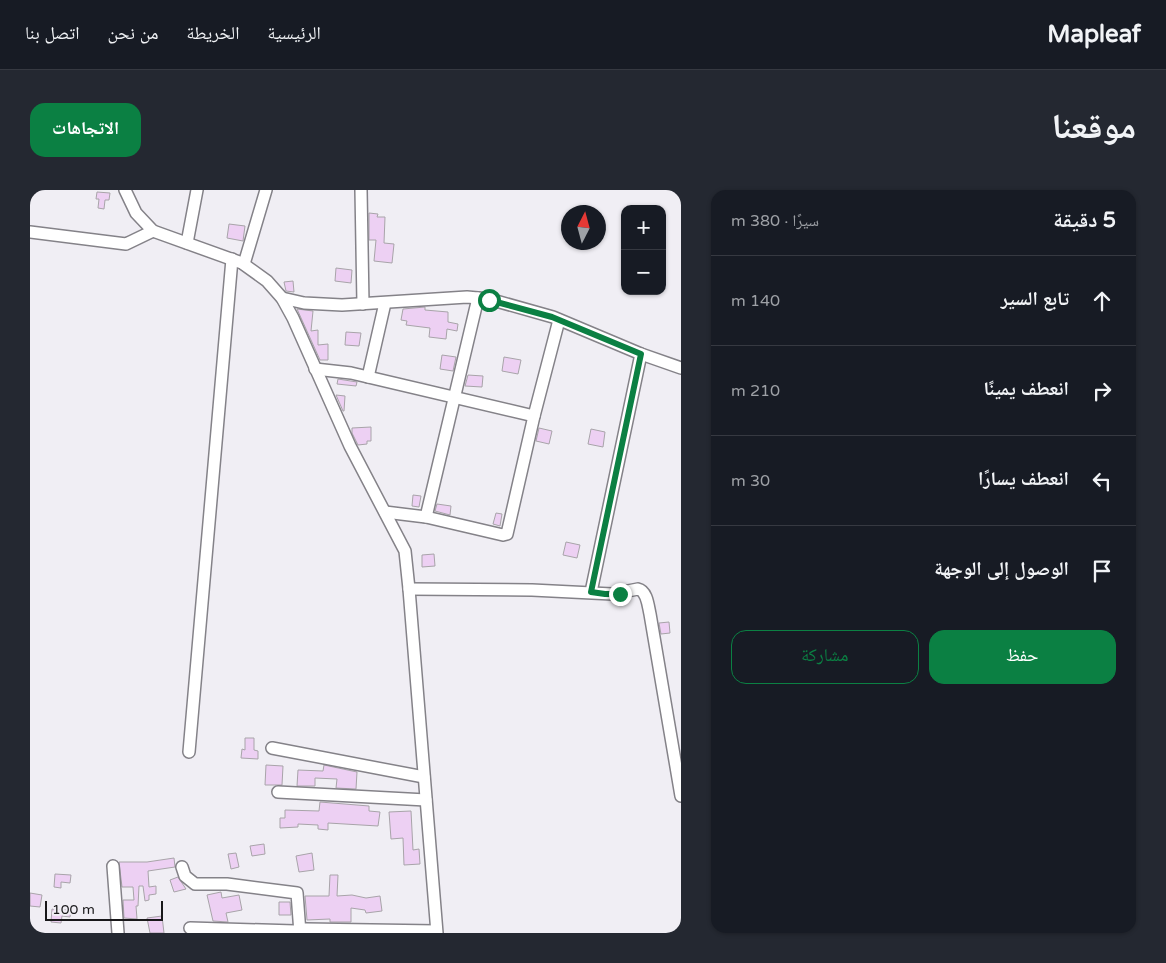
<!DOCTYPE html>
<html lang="ar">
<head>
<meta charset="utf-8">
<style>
	:root { --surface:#171b24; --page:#242831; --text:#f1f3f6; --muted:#9ea1a6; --line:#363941; --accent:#0b8043 }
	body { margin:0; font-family:"Varela Round","Noto Naskh Arabic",sans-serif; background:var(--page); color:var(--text); direction:rtl }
	.controls { position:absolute; right:15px; top:15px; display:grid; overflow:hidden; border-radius:10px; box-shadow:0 1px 4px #0004 }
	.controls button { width:45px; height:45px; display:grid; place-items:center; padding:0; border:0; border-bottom:1px solid var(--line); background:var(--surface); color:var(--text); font:25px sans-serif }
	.compass { position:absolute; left:531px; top:15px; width:45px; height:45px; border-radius:50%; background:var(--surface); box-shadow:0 1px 4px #0004; rotate:6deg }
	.scale { position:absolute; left:15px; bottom:12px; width:118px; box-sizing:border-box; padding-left:5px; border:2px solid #19181a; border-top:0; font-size:14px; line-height:18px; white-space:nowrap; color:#19181a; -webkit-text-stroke:4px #f0eef4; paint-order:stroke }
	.stop { position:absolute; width:15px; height:15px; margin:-11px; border:4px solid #0b8043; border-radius:50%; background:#fff }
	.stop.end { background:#0b8043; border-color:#fff; box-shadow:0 1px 5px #0008 }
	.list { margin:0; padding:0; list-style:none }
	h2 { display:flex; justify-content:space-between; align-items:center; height:65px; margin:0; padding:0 20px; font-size:21px }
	h2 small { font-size:16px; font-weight:400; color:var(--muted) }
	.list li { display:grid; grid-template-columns:32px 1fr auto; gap:15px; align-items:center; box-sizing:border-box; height:90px; padding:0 20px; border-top:1px solid var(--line) }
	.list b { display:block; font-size:19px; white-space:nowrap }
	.list em { font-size:16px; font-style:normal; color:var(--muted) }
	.actions { display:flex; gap:10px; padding:15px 20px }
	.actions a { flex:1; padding:11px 0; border:1px solid var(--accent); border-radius:15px; text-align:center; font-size:18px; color:var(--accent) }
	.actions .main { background:var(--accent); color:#fff }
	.icon { flex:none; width:28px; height:28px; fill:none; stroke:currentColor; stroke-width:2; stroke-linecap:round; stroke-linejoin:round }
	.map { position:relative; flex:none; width:651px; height:743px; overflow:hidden; direction:ltr; border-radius:15px }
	header { display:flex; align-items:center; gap:30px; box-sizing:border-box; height:70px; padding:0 25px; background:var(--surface); border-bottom:1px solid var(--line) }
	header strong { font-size:24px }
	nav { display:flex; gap:28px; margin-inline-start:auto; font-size:18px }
	.intro { display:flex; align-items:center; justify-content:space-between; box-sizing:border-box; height:120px; padding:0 30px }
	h1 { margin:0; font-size:35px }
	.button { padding:12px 22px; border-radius:15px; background:var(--accent); color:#fff; font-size:18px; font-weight:700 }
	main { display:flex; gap:30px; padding:0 30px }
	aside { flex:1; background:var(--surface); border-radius:15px; box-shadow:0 1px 4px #0004 }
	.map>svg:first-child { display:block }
	.building { fill:#edd0f3; stroke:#a8a4a9 }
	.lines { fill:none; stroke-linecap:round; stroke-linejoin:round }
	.minor-casing { stroke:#848288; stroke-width:14 }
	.minor { stroke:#fff; stroke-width:11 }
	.route { stroke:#0b8043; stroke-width:6 }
</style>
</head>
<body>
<header>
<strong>Mapleaf</strong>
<nav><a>الرئيسية</a><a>الخريطة</a><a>من نحن</a><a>اتصل بنا</a></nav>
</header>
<div class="intro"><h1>موقعنا</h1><a class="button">الاتجاهات</a></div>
<main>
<aside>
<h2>5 دقيقة<small>سيرًا · 380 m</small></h2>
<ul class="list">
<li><svg class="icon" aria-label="ahead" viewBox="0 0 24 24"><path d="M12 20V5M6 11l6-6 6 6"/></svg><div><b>تابع السير</b></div><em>140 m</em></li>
<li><svg class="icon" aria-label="right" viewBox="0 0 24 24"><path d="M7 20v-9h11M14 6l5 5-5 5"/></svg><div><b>انعطف يمينًا</b></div><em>210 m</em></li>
<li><svg class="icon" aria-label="left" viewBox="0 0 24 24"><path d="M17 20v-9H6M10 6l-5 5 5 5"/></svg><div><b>انعطف يسارًا</b></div><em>30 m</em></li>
<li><svg class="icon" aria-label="arrive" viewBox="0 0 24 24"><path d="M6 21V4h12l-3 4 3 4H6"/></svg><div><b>الوصول إلى الوجهة</b></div></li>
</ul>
<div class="actions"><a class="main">حفظ</a><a>مشاركة</a></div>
</aside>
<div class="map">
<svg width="651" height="743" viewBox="0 0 651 743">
	<rect width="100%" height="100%" fill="#f0eef4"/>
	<g class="building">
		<path d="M 67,2 L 80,3 L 79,10 L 75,10 L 74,19 L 68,18 L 69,9 L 66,9 Z"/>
		<path d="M 339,23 L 348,24 L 347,27 L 355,27 L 354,53 L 364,54 L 362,73 L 344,71 L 346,50 L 339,50 Z"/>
		<path d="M 199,34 L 215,36 L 213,51 L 197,48 Z"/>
		<path d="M 306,78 L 322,80 L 321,93 L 305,91 Z"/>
		<path d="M 263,91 L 264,102 L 256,101 L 254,92 Z"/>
		<path d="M 395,117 L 395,120 L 418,122 L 418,132 L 428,134 L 427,141 L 417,139 L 416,149 L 399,147 L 400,138 L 376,135 L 377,131 L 371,130 L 373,119 Z"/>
		<path d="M 267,119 L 283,121 L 281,141 L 288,140 L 288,155 L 298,154 L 298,170 L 290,170 Z"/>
		<path d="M 316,142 L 331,143 L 329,156 L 315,155 Z"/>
		<path d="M 412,165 L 426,167 L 423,181 L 410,179 Z"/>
		<path d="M 474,167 L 491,170 L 488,184 L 472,181 Z"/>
		<path d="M 438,185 L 453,186 L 452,197 L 435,196 Z"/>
		<path d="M 308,189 L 327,192 L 326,196 L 307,194 Z"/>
		<path d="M 306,205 L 315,206 L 314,221 L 313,221 Z"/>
		<path d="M 341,237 L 341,251 L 337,251 L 337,254 L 328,255 L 322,243 L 322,238 Z"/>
		<path d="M 509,238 L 522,241 L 519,254 L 506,251 Z"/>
		<path d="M 561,239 L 575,242 L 573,257 L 558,254 Z"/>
		<path d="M 383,305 L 391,306 L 389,317 L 382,316 Z"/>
		<path d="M 407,314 L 421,316 L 420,325 L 405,321 Z"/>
		<path d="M 466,323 L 472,324 L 470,336 L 463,334 Z"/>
		<path d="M 536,352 L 550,355 L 547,368 L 533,365 Z"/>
		<path d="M 404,364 L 405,376 L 392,377 L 392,365 Z"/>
		<path d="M 639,432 L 640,443 L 631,444 L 629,433 Z"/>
		<path d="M 215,548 L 224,548 L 224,560 L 228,561 L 228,569 L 211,568 L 212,559 L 215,560 Z"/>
		<path d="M 236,575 L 253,576 L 252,595 L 235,595 Z"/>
		<path d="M 294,575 L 327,582 L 326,599 L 306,598 L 307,589 L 285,588 L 285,596 L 267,596 L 268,580 L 293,581 Z"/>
		<path d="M 290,612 L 339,616 L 339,621 L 350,622 L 348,636 L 298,633 L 298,640 L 288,639 L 288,635 L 268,634 L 268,637 L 250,638 L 250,628 L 255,628 L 255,620 L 289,621 Z"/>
		<path d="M 381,621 L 383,660 L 389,659 L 390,674 L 374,675 L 373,648 L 361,649 L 359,622 Z"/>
		<path d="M 234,654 L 235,664 L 222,666 L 220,656 Z"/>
		<path d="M 206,663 L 209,677 L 201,679 L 198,664 Z"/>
		<path d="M 282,663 L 284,680 L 269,682 L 266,666 Z"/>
		<path d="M 144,668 L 145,677 L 118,681 L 119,697 L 126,696 L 126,704 L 119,705 L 119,710 L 115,711 L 113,696 L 109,696 L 108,716 L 106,716 L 107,729 L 94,728 L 93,710 L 104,710 L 103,697 L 92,697 L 89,672 L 117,672 Z"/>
		<path d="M 25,684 L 41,685 L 40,693 L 31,692 L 31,698 L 24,697 Z"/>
		<path d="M 300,685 L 308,685 L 307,706 L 322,705 L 336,708 L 350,706 L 352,721 L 336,723 L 335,720 L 321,718 L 321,732 L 300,732 L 300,729 L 277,730 L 275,706 L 299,706 Z"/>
		<path d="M 148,687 L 156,699 L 144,702 L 140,690 Z"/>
		<path d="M 191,702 L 192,708 L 209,705 L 212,720 L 196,723 L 198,732 L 183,731 L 177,705 Z"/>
		<path d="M 0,703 L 12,705 L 10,717 L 0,716 Z"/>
		<path d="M 249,712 L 260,712 L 261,725 L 249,725 Z"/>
		<path d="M 22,719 L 41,720 L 40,727 L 32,726 L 31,733 L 21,732 Z"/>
		<path d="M 132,726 L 134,743 L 120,743 L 117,728 Z"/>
	</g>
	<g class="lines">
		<defs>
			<g id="minor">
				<path d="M 95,0 L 106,23 L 123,41 L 212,73 L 237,91 L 252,108 L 263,128 L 320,256 L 375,361 L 379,399 L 407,743"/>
				<path d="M 331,0 L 333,114"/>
				<path d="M 0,42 L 96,54 L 123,41"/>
				<path d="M 157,53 L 167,0"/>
				<path d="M 214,74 L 236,0"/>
				<path d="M 252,108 L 274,113 L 312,115 L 437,107 L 459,109 L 523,127 L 611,164 L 651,178"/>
				<path d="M 285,179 L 321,183 L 504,226"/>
				<path d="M 338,187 L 355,113"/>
				<path d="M 355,322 L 396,327 L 473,345 L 477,344 L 504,226 L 529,130"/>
				<path d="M 396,327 L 448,108"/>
				<path d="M 379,399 L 502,400 L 582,404 L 608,399 C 617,401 618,415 620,424 L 651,606"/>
				<path d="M 561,402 L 611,164"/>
				<path d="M 242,558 L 394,587"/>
				<path d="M 159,562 L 202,69"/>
				<path d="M 248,602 L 396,610"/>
				<path d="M 83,676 L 88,743"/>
				<path d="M 152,677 L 155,686 L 165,694 L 197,694 L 267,703 L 270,743"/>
				<path d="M 160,738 L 265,741 L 276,739 L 406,741"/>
			</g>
		</defs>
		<use href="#minor" class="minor-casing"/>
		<use href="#minor" class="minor"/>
	</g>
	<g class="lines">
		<path class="route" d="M 459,110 L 522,127 L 611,164 L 561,402 L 575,404 L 590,404"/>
	</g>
</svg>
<div class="controls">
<button>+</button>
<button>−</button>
</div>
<svg class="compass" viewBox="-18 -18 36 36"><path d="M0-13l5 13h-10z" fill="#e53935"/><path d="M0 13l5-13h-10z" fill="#9ea1a6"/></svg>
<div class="scale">100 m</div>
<div class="stop" style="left:459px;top:110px"></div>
<div class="stop end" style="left:590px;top:404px"></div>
</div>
</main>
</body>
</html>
